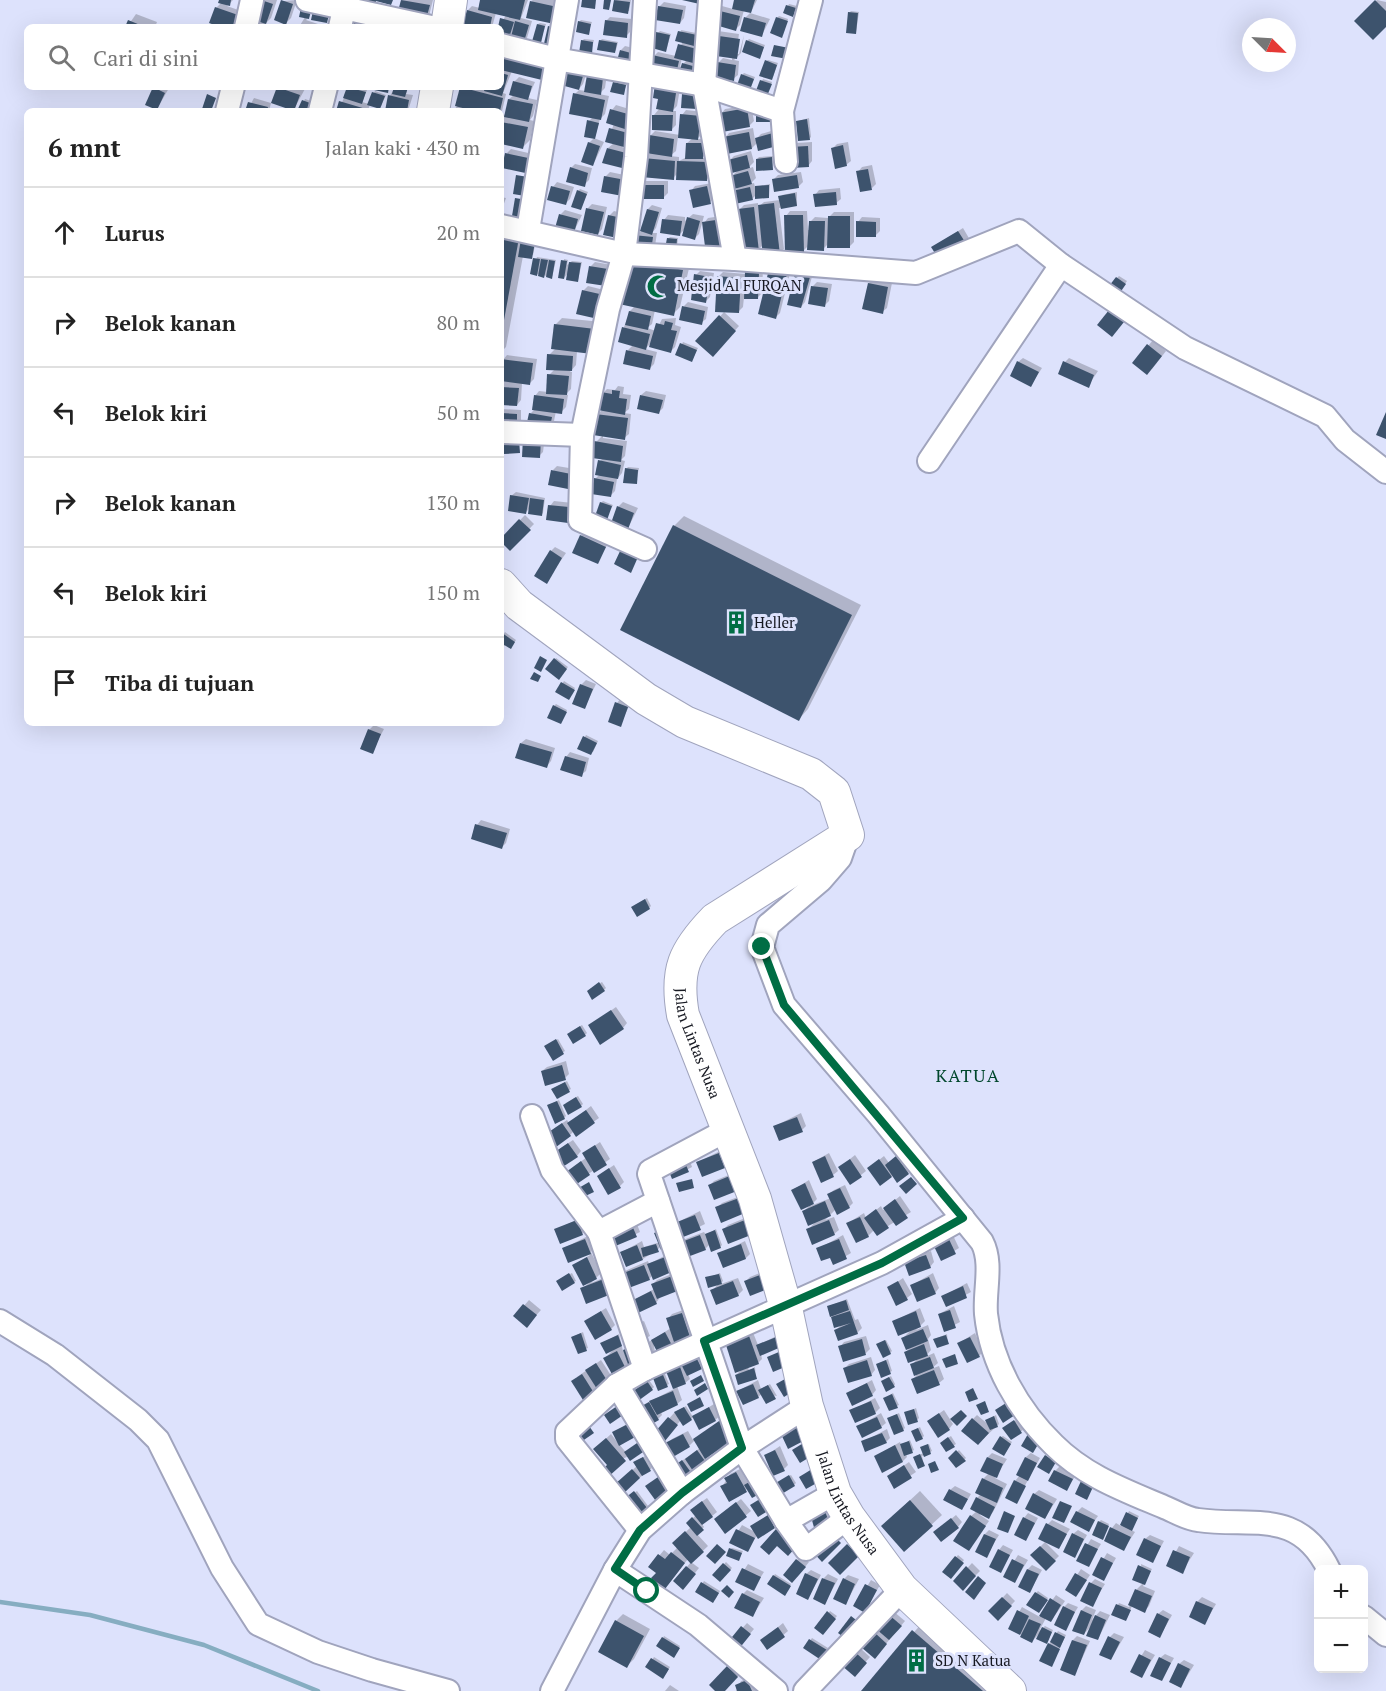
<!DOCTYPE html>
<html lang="id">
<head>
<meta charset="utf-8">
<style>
	:root { --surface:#fff; --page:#f6f6f6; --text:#222; --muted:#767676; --line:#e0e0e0 }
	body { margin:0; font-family:"PT Serif",serif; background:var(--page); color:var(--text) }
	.controls { position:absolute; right:18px; bottom:18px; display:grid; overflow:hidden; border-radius:9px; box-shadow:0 6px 24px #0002 }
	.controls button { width:54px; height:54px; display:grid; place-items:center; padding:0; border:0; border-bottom:2px solid var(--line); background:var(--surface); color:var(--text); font:30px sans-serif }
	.compass { position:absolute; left:1242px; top:18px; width:54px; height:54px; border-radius:50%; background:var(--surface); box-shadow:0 6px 24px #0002; rotate:114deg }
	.stop { position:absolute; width:18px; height:18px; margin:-14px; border:4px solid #006d44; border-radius:50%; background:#fff }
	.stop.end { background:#006d44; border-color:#fff; box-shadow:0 2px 6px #0008 }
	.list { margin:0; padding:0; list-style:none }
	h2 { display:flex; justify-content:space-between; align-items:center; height:78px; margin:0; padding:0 24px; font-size:26px }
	h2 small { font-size:20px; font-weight:400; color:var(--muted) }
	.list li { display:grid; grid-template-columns:39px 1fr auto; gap:18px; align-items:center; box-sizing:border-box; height:90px; padding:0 24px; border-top:2px solid var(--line) }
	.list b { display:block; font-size:22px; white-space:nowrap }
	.list em { font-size:20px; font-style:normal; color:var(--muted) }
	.icon { flex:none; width:33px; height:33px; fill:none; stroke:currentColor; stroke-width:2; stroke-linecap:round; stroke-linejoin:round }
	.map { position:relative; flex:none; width:1386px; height:1691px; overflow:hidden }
	.search { position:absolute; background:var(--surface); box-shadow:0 6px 24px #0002; left:24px; top:24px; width:480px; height:66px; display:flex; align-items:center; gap:15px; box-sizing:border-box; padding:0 21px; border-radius:9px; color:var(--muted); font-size:22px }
	.panel { position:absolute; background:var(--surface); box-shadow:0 6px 24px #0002; left:24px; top:108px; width:480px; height:618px; border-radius:9px }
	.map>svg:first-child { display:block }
	.shadow { fill:#0003; fill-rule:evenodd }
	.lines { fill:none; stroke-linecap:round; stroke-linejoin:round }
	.stream { stroke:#86adc1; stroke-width:4.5 }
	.building { fill:#3d536d }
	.minor-casing { stroke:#a0a4bd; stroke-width:26 }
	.highway-casing { stroke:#a0a4bd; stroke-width:34 }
	.minor { stroke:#fff; stroke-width:22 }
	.highway { stroke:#fff; stroke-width:32 }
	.route { stroke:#006d44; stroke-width:8 }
	.labels { text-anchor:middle; stroke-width:6; stroke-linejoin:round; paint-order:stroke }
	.poi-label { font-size:15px; fill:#171922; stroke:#dde2fc; text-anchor:start }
	.street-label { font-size:15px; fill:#171922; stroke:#dde2fc }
	.quarter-label { font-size:18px; letter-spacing:1.5px; fill:#01472c; stroke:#dde2fc }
</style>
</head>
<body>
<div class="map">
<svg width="1386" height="1691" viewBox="0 0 1386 1691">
	<rect width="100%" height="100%" fill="#dde2fc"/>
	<g class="shadow">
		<path d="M 220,0 L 233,0 L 227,6 L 241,11 L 234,27 L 225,27 L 216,8 L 222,2 Z"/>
		<path d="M 277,0 L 271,18 L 265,24 L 266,27 L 250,27 L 263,0 Z"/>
		<path d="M 297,0 L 291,18 L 286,23 L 283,1 Z"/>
		<path d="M 402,0 L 433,0 L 429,16 L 399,14 Z"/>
		<path d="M 482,0 L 528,0 L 521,18 L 532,21 L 527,38 L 523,43 L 514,33 L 507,39 L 499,27 L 506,15 L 496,13 L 492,27 L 464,25 L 468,10 L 472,6 L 480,8 Z"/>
		<path d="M 533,0 L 559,0 L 562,19 L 531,1 Z"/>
		<path d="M 616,0 L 631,0 L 629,11 L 614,10 Z"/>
		<path d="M 736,0 L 757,0 L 751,12 L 744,10 L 740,25 L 736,29 L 717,11 L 722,6 L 733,9 Z"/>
		<path d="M 1377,0 L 1386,2 L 1386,25 L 1356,21 Z"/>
		<path d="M 664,2 L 686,6 L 684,18 L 680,23 L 659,7 Z"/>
		<path d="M 313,4 L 310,16 L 306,20 L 327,27 L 299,27 Z"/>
		<path d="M 789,4 L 797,6 L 793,15 L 785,12 Z"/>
		<path d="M 851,11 L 859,12 L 856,32 L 849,13 Z"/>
		<path d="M 750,13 L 770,19 L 762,35 L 742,30 L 746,17 Z"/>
		<path d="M 136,14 L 157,22 L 155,27 L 127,27 Z"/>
		<path d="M 779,16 L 788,19 L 783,34 L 777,18 Z"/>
		<path d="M 610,17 L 632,19 L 630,32 L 626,36 L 606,21 Z"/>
		<path d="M 581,20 L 592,22 L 588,33 L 579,22 Z"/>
		<path d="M 365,21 L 376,22 L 374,27 L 364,27 Z"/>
		<path d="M 540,23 L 546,24 L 539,45 L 538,24 Z"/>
		<path d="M 681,30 L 696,33 L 693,43 L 700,45 L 693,61 L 704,64 L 674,77 L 654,56 L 658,52 L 676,56 L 683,41 ZM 682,58 L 687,60 L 680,67 Z"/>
		<path d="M 660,31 L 671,34 L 666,50 L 658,33 Z"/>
		<path d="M 718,31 L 739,34 L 736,54 L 739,54 L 744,35 L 741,53 L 734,60 L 739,61 L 738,75 L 733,79 L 718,63 L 723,58 L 732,60 L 732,57 L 711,53 Z"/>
		<path d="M 584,39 L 594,40 L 591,52 L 582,41 Z"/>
		<path d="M 602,39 L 618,42 L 616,50 L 614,52 L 600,41 Z"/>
		<path d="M 749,39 L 765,45 L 760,57 L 747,41 Z"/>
		<path d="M 625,46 L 642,50 L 639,63 L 621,50 Z"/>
		<path d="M 501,50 L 512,71 L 503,93 L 506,94 L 502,111 L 453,111 L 458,105 L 461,87 L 501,87 Z"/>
		<path d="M 768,60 L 778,63 L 773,77 L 766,61 Z"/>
		<path d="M 566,72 L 587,72 L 583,84 L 579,89 Z"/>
		<path d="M 744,73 L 755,77 L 749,92 L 742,75 Z"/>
		<path d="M 607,74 L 605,88 L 599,94 L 609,96 L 605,114 L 600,119 L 595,137 L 589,121 L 593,117 L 575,94 L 579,90 L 586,91 Z"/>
		<path d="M 519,77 L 535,82 L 528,98 L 537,100 L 533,116 L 530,120 L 534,121 L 530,140 L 523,147 L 501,143 L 501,114 L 506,115 L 509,99 L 514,95 L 514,82 Z"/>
		<path d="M 763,79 L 772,82 L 766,97 L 756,95 Z"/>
		<path d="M 616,81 L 627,84 L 623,94 L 614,83 Z"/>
		<path d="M 681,83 L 677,106 L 672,111 L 676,111 L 676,125 L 671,130 L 654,115 Z"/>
		<path d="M 155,87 L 169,88 L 157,109 L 154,88 Z"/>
		<path d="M 279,87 L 306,87 L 294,109 L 273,102 Z"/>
		<path d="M 349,87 L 367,90 L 362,102 L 369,104 L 375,91 L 386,95 L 381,106 L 370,104 L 368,111 L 338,111 Z"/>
		<path d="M 395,87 L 408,87 L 406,94 L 413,95 L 408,111 L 389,111 L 390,96 Z"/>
		<path d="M 254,98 L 271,103 L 269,111 L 247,111 Z"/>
		<path d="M 305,99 L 311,101 L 307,111 L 299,111 Z"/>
		<path d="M 616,105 L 639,112 L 628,141 L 622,147 L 633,150 L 630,163 L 608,148 L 614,143 L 607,141 L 614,124 L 612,110 Z"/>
		<path d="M 751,105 L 754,121 L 749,126 L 721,114 L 725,109 Z"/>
		<path d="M 184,109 L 203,111 L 182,111 Z"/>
		<path d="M 686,110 L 704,112 L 702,134 L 697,139 L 707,139 L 707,153 L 702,158 L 711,158 L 711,175 L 706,180 L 678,173 L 673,178 L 645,158 L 651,152 L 650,136 L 655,131 L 680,135 L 682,115 ZM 678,137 L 693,138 L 687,143 L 687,157 L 679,161 L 679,157 L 670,156 L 676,151 Z"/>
		<path d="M 809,118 L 811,137 L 809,139 L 798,121 Z"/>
		<path d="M 753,128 L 755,140 L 761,134 L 778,129 L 780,140 L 758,142 L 752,148 L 725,138 L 729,133 Z"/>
		<path d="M 594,138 L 604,142 L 593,165 L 589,143 Z"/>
		<path d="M 812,142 L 812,161 L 808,166 L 792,147 L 796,143 Z"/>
		<path d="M 848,142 L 851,161 L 846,165 L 833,148 L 837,144 Z"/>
		<path d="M 511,149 L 537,155 L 529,172 L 507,153 Z"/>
		<path d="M 751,151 L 754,162 L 747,169 L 753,167 L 756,178 L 750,184 L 754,183 L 755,187 L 770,184 L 769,197 L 757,194 L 753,198 L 733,192 L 739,186 L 732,176 L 739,169 L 730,160 L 734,156 Z"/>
		<path d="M 773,156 L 772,169 L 757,159 L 759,157 Z"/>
		<path d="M 575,164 L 592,168 L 589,180 L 584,185 L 571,168 Z"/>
		<path d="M 872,165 L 876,184 L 872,188 L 858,172 L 862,167 Z"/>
		<path d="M 610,172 L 634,177 L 632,191 L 605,177 Z"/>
		<path d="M 801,172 L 803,182 L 798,187 L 773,180 L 778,175 Z"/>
		<path d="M 646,181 L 668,181 L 668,193 L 663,198 L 642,185 Z"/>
		<path d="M 557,182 L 574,187 L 570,199 L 566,203 L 553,187 Z"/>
		<path d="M 712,183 L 715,198 L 710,202 L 691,191 L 695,186 Z"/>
		<path d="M 840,188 L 841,199 L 836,203 L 815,195 L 819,190 Z"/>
		<path d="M 580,189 L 588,192 L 581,208 L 578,191 Z"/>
		<path d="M 797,192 L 797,205 L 779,208 L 784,249 L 779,253 L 763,245 L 758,250 L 740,209 L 744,205 L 758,203 L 758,207 L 764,202 L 780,200 L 782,195 Z"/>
		<path d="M 501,197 L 506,198 L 501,212 Z"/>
		<path d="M 592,204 L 607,207 L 602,229 L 598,234 L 588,208 Z"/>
		<path d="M 652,205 L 662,208 L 656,228 L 652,233 L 657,233 L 655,246 L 635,236 L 641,231 L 648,209 Z"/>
		<path d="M 565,210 L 582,215 L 574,231 L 561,214 Z"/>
		<path d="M 614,211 L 630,215 L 622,238 L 609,216 Z"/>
		<path d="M 790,211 L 807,211 L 808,230 L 810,230 L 811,221 L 815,217 L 828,218 L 834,212 L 854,212 L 854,242 L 849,247 L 829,243 L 823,249 L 809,245 L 803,251 L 786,216 Z"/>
		<path d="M 693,214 L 704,216 L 699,234 L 695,238 L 686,228 L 680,234 L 664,220 L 668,215 L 685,217 L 685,221 Z"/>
		<path d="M 727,215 L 731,247 L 704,223 L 708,218 Z"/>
		<path d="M 862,217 L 880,218 L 880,231 L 876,235 L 858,222 Z"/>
		<path d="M 501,224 L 536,240 L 533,255 L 523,256 L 506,347 L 501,352 Z"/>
		<path d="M 963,228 L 970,240 L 940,259 L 933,247 Z"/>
		<path d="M 670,237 L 678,238 L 677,247 L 668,239 Z"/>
		<path d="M 537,257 L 556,260 L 552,277 L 532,273 Z"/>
		<path d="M 564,259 L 568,260 L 567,265 L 572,261 L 582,262 L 578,280 L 568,273 L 564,278 Z"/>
		<path d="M 630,259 L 690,264 L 680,307 L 673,314 L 655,310 L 652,324 L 647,328 L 656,331 L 662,319 L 676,318 L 675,325 L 681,327 L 675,347 L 671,351 L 653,341 L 645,349 L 657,352 L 654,364 L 649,369 L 628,350 L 633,345 L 624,327 L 630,311 L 635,306 Z"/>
		<path d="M 595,262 L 612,265 L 605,284 L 591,266 Z"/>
		<path d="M 751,269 L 763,269 L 762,293 L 757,298 L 744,297 L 743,307 L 739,311 L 718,277 L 723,272 L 746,274 Z"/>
		<path d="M 791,269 L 780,313 L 776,317 L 771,270 Z"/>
		<path d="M 801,270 L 813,273 L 805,302 L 801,307 Z"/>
		<path d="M 700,271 L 714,273 L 710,297 L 706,301 L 696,275 Z"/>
		<path d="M 1119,276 L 1127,281 L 1118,294 L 1117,278 Z"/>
		<path d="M 873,279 L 892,283 L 887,308 L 882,312 L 869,283 Z"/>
		<path d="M 817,282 L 832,284 L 829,301 L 825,305 L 813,286 Z"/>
		<path d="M 588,286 L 608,291 L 602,313 L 583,291 Z"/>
		<path d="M 688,302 L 708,307 L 706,319 L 701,323 L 684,306 Z"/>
		<path d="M 724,312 L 739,326 L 713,355 L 698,341 Z"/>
		<path d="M 562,318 L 602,322 L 577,351 L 576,365 L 570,372 L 572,372 L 571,389 L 565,395 L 568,395 L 566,407 L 561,412 L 556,411 L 553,426 L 531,413 L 535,409 L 535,396 L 539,391 L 548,392 L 549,375 L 555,369 L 549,355 L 556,348 L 555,325 Z"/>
		<path d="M 1153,340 L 1166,351 L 1152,369 L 1134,363 Z"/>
		<path d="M 683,342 L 698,348 L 692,360 L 682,344 Z"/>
		<path d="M 507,355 L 537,359 L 534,379 L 529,384 L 522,383 L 521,400 L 517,405 L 501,404 L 503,360 Z"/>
		<path d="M 1023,358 L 1042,368 L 1031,385 L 1018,362 Z"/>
		<path d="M 1069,358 L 1098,371 L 1088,386 L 1065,362 Z"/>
		<path d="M 618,386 L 624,387 L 623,394 L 631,395 L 629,409 L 624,413 L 631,414 L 629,434 L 624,438 L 603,435 L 603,438 L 627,441 L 625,456 L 621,460 L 625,461 L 622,473 L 617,479 L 615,491 L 610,496 L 595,479 L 600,474 L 600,461 L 603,458 L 596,442 L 603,435 L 597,415 L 602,410 L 603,393 L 607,389 L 615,390 Z"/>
		<path d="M 646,391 L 666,395 L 663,408 L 659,412 L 641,395 Z"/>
		<path d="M 501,409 L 521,410 L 521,421 L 516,425 L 501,424 Z"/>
		<path d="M 545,436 L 543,452 L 539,456 L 524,455 Z"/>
		<path d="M 557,466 L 575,469 L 572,483 L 568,487 L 553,470 Z"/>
		<path d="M 628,467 L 639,468 L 636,483 L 626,469 Z"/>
		<path d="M 516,492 L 545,498 L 543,513 L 542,514 L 530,508 L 526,512 L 511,496 Z"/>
		<path d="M 554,501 L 573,503 L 572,517 L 567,521 L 550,506 Z"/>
		<path d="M 603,501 L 613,505 L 605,521 L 601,503 Z"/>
		<path d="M 623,502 L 638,508 L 627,530 L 618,507 Z"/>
		<path d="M 525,515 L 534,524 L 510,549 L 501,540 Z"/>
		<path d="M 684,516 L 861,605 L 808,709 L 799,719 L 674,526 Z"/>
		<path d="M 586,531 L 609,542 L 597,562 L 581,536 Z"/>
		<path d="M 555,547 L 566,553 L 546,582 L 551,551 Z"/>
		<path d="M 505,632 L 516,640 L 512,646 L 506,644 L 501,650 L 501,637 Z"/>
		<path d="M 556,658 L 568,667 L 559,678 L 547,669 Z"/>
		<path d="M 586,680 L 596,684 L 585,707 L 581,685 Z"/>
		<path d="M 564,681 L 575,688 L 570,696 L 557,691 Z"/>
		<path d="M 621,698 L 631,702 L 620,725 L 617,703 Z"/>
		<path d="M 556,704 L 567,710 L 562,721 L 554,706 Z"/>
		<path d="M 374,725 L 384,729 L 372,752 L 369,730 Z"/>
		<path d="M 586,735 L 598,741 L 593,752 L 579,748 Z"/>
		<path d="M 526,739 L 555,748 L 551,761 L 547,766 L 521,743 Z"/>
		<path d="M 570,752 L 589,758 L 586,771 L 581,775 L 566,757 Z"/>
		<path d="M 481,820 L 510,829 L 506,843 L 502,847 L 477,825 Z"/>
		<path d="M 647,898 L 651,906 L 649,908 L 635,905 Z"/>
		<path d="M 602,982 L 606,988 L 604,990 L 590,989 Z"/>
		<path d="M 616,1007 L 627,1023 L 623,1028 L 589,1026 Z"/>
		<path d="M 582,1025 L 587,1033 L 585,1035 L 570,1032 Z"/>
		<path d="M 558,1039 L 565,1051 L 553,1059 L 548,1045 Z"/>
		<path d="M 566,1061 L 569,1074 L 565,1078 L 542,1071 L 547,1067 Z"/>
		<path d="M 567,1081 L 571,1089 L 558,1097 L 559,1100 L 553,1089 Z"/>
		<path d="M 578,1096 L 583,1104 L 581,1106 L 566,1103 Z"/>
		<path d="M 559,1100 L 566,1116 L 564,1118 L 551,1104 Z"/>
		<path d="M 591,1106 L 599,1118 L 576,1134 L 574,1131 L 570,1135 L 549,1132 L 567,1120 L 569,1123 Z"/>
		<path d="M 801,1113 L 806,1126 L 802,1130 L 775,1126 Z"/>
		<path d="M 573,1140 L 581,1151 L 577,1156 L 555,1152 Z"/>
		<path d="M 600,1142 L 610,1159 L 571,1186 L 563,1175 L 587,1157 L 584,1153 Z"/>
		<path d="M 724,1149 L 729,1162 L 724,1167 L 698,1162 Z"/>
		<path d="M 829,1153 L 838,1171 L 833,1175 L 813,1162 Z"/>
		<path d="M 901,1153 L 913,1169 L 908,1173 L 891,1176 L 869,1168 L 884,1156 L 889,1163 Z"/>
		<path d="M 688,1155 L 692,1167 L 673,1177 Z"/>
		<path d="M 855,1155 L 866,1171 L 851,1183 L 840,1167 Z"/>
		<path d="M 614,1165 L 624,1182 L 620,1186 L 598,1176 Z"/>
		<path d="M 736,1172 L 737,1189 L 710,1185 L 714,1181 Z"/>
		<path d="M 809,1180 L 817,1199 L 810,1206 L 831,1198 L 829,1194 L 834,1190 L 845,1185 L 853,1203 L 849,1207 L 836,1209 L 825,1220 L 834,1217 L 839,1230 L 834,1234 L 808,1230 L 817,1220 L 804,1211 L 810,1205 L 793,1190 Z"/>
		<path d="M 743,1195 L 744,1212 L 717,1208 L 722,1203 Z"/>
		<path d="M 900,1196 L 911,1212 L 888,1226 L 874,1230 L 868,1236 L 848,1223 L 864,1213 L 866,1218 L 881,1206 L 883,1210 Z"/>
		<path d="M 700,1211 L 705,1224 L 679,1237 L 674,1224 Z"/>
		<path d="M 750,1216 L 755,1229 L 724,1229 L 728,1225 Z"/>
		<path d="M 582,1217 L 587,1229 L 582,1234 L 556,1230 Z"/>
		<path d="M 635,1219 L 640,1232 L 614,1245 Z"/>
		<path d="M 716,1229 L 722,1245 L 721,1246 L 712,1250 L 710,1244 L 705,1249 L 683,1257 L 683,1240 L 704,1232 L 706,1235 Z"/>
		<path d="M 950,1229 L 959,1248 L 941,1259 Z"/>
		<path d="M 590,1235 L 595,1248 L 591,1252 L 601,1273 L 591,1283 L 608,1276 L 613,1289 L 582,1289 L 590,1282 L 574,1265 L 590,1255 L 589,1253 L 564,1248 Z"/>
		<path d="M 843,1235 L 851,1253 L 834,1263 L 831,1256 L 818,1249 Z"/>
		<path d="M 642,1241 L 644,1247 L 660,1242 L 661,1247 L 643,1259 L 622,1252 Z"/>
		<path d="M 745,1241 L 750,1254 L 746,1258 L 719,1254 Z"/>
		<path d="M 931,1251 L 934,1262 L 930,1267 L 910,1274 L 911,1258 Z"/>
		<path d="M 666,1255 L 672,1270 L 653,1275 L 649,1279 L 622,1274 L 627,1270 L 648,1261 L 649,1264 Z"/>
		<path d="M 772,1268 L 777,1281 L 746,1281 L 750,1277 Z"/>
		<path d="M 679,1271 L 656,1303 L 634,1300 L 654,1289 L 653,1284 L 657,1280 Z"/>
		<path d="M 572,1273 L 576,1281 L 574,1282 L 560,1279 Z"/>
		<path d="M 720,1273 L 723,1281 L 718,1285 L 738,1278 L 743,1290 L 738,1295 L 712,1291 L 719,1283 L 707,1278 Z"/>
		<path d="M 933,1273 L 939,1288 L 935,1293 L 912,1285 Z"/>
		<path d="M 903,1278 L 912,1294 L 907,1298 L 889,1288 Z"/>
		<path d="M 967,1283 L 971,1292 L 947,1305 L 943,1296 Z"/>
		<path d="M 847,1299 L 855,1320 L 858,1319 L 862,1328 L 857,1333 L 836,1330 L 842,1324 L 835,1326 L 829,1306 Z"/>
		<path d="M 529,1300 L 541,1310 L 531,1321 L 515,1316 Z"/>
		<path d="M 954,1306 L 960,1322 L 945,1330 L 939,1314 Z"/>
		<path d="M 606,1308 L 615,1325 L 611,1329 L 586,1321 Z"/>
		<path d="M 920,1308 L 925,1321 L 916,1330 L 928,1325 L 931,1335 L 928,1339 L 931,1350 L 925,1357 L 934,1353 L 938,1363 L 931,1369 L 939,1366 L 944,1379 L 939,1383 L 913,1379 L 916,1376 L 912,1365 L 918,1358 L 906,1352 L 912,1345 L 903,1338 L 912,1329 L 894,1321 Z"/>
		<path d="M 686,1309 L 694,1334 L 679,1345 L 654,1346 L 656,1359 L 644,1345 L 671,1328 L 668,1319 L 672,1314 Z"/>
		<path d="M 644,1321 L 650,1336 L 640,1341 L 636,1324 Z"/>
		<path d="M 752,1330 L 758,1345 L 789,1330 L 761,1354 L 762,1359 L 758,1363 L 748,1367 L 749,1370 L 755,1367 L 756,1377 L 736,1375 L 742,1369 L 731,1338 Z"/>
		<path d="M 583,1332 L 588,1348 L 578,1352 L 572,1337 Z"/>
		<path d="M 975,1333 L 983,1352 L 979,1356 L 959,1343 Z"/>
		<path d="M 619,1334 L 623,1351 L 635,1345 L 630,1364 L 626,1368 L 605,1358 L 615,1348 L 602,1343 Z"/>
		<path d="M 947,1334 L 948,1343 L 935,1339 L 937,1338 Z"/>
		<path d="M 866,1336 L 870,1349 L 866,1353 L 840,1347 L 844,1342 Z"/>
		<path d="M 886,1340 L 892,1351 L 890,1353 L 880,1343 Z"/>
		<path d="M 697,1354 L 703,1366 L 688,1374 L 690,1379 L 685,1383 L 677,1386 L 682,1400 L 677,1404 L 661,1412 L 662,1415 L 658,1419 L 641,1406 L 674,1389 L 666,1366 Z"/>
		<path d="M 871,1357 L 875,1370 L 871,1375 L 845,1368 L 849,1364 Z"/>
		<path d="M 888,1359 L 892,1371 L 890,1372 L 878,1364 Z"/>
		<path d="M 601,1360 L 612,1377 L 593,1392 L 577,1377 Z"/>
		<path d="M 663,1369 L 669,1384 L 659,1389 Z"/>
		<path d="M 891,1376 L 895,1384 L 894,1386 L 884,1380 Z"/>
		<path d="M 649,1380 L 654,1387 L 652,1389 L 635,1390 Z"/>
		<path d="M 758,1380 L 761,1389 L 770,1384 L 777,1396 L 762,1394 L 758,1397 L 738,1391 Z"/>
		<path d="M 872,1380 L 876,1390 L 872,1395 L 848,1393 Z"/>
		<path d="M 893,1393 L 899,1405 L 897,1406 L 885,1398 Z"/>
		<path d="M 875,1398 L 880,1408 L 875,1413 L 851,1411 Z"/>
		<path d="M 714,1404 L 720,1416 L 715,1420 L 694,1417 L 691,1419 L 681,1420 L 669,1434 L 657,1432 L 674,1413 L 686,1406 L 693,1417 Z"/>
		<path d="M 916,1408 L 919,1418 L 917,1420 L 906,1413 Z"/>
		<path d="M 944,1410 L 953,1424 L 949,1429 L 929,1421 Z"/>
		<path d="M 881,1413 L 886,1423 L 881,1427 L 858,1427 Z"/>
		<path d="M 899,1413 L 905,1428 L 903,1430 L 891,1417 Z"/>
		<path d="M 977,1415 L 989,1425 L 987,1420 L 996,1415 L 999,1424 L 983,1439 L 973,1419 Z"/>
		<path d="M 727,1416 L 708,1455 L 713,1462 L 694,1477 L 676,1465 L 700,1448 L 695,1440 L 689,1446 L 667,1444 L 672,1439 L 688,1431 L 693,1440 Z"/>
		<path d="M 635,1419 L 619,1444 L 629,1456 L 609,1465 L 599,1445 L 611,1434 L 618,1443 L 614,1432 Z"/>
		<path d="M 1016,1420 L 1023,1430 L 1011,1438 L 1006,1426 Z"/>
		<path d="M 920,1427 L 924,1436 L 922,1438 L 912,1431 Z"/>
		<path d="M 887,1429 L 890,1438 L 886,1442 L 863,1442 Z"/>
		<path d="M 951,1436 L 956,1444 L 947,1450 L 943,1441 Z"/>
		<path d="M 1003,1436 L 1012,1442 L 1006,1452 L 1001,1437 Z"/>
		<path d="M 910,1440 L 914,1450 L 906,1454 L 907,1457 L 903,1461 L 883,1471 L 876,1456 L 900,1442 L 901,1445 Z"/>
		<path d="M 929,1444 L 932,1451 L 922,1456 L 924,1465 L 916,1456 L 924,1453 L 924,1446 Z"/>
		<path d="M 780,1446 L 788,1465 L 784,1469 L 765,1456 Z"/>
		<path d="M 959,1450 L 966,1458 L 957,1466 L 950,1458 Z"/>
		<path d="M 1034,1450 L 1031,1453 L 1040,1458 L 1016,1502 L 1015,1481 L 1020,1475 L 1026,1457 Z"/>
		<path d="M 992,1453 L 1007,1459 L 995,1478 L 1007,1484 L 993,1512 L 988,1517 L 981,1513 L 980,1515 L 989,1521 L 969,1549 L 971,1516 L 977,1511 L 977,1498 L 981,1494 L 983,1479 L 989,1473 L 988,1457 Z"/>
		<path d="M 645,1456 L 652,1468 L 623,1491 L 617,1484 L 637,1466 L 637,1461 Z"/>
		<path d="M 909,1462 L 916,1472 L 895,1486 L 889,1476 Z"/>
		<path d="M 1060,1466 L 1076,1475 L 1067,1489 L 1055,1471 Z"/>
		<path d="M 740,1469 L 748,1483 L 746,1491 L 722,1487 L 730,1474 Z"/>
		<path d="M 791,1475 L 796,1483 L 794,1485 L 777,1483 Z"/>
		<path d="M 955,1486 L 971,1494 L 962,1509 L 950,1490 Z"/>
		<path d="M 1039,1490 L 1057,1499 L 1045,1518 L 1034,1494 Z"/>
		<path d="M 637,1491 L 648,1506 L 638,1513 L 627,1498 Z"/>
		<path d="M 920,1491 L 942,1515 L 904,1550 L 892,1517 Z"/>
		<path d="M 707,1498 L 717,1512 L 702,1524 L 704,1527 L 697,1534 L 708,1546 L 691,1562 L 688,1559 L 669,1583 L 650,1567 L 664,1550 L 670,1555 L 678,1547 L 674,1543 L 691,1527 L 688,1523 L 696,1515 L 697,1505 Z"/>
		<path d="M 741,1499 L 751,1511 L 726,1532 L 720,1515 Z"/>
		<path d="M 829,1505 L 834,1518 L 829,1523 L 812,1514 Z"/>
		<path d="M 1082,1507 L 1098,1516 L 1088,1530 L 1077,1512 Z"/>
		<path d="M 1129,1511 L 1139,1516 L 1131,1530 L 1135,1532 L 1124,1549 L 1106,1541 L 1112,1528 L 1116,1523 L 1121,1526 Z"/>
		<path d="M 773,1512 L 779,1522 L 757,1535 L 748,1551 L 731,1543 L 742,1525 L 755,1532 L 752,1526 Z"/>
		<path d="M 1028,1513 L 1038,1518 L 1026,1540 L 1024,1518 Z"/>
		<path d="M 956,1515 L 962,1522 L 958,1527 L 940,1528 Z"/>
		<path d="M 1052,1520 L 1070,1529 L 1058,1547 L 1048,1524 Z"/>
		<path d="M 1101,1520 L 1109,1524 L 1104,1536 L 1099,1522 Z"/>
		<path d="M 989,1530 L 999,1535 L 986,1556 L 985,1534 Z"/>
		<path d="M 1078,1530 L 1087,1535 L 1075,1556 L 1073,1534 Z"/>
		<path d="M 1150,1535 L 1164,1541 L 1153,1561 L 1145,1539 Z"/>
		<path d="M 1091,1539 L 1101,1544 L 1088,1565 L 1078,1560 Z"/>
		<path d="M 1045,1542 L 1059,1556 L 1046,1569 L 1032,1555 Z"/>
		<path d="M 1003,1545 L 1013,1550 L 1001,1571 L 999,1550 Z"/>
		<path d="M 1179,1546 L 1194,1553 L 1182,1572 L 1168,1566 Z"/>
		<path d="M 732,1548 L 743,1551 L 739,1559 L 730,1549 Z"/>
		<path d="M 1107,1553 L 1116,1558 L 1104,1579 L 1094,1575 Z"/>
		<path d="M 958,1555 L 964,1560 L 951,1577 L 944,1572 Z"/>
		<path d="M 1018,1555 L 1028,1560 L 1015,1581 L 1005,1576 Z"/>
		<path d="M 801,1556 L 809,1562 L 797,1577 L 797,1560 Z"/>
		<path d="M 691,1562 L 699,1568 L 687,1583 L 675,1581 Z"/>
		<path d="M 726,1562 L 732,1568 L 720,1580 L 714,1575 Z"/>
		<path d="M 972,1563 L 980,1571 L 963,1588 L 955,1581 Z"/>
		<path d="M 748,1564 L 764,1572 L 753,1589 L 737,1581 Z"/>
		<path d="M 1141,1564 L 1152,1569 L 1143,1586 L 1155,1591 L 1149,1606 L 1144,1611 L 1132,1606 L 1127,1618 L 1113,1614 L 1119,1603 L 1129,1607 L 1137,1589 L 1143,1583 Z"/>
		<path d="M 1032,1565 L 1042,1570 L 1030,1591 L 1028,1569 Z"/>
		<path d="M 1081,1569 L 1090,1575 L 1076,1595 L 1067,1590 Z"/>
		<path d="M 811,1570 L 821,1575 L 808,1598 L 806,1574 Z"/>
		<path d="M 775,1574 L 791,1584 L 786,1592 L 769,1584 Z"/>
		<path d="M 828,1574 L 838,1579 L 825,1603 L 823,1579 Z"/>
		<path d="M 848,1575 L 859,1579 L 846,1603 L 844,1579 Z"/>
		<path d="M 1095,1579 L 1105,1584 L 1092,1605 L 1091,1583 Z"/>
		<path d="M 871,1580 L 880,1585 L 865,1611 L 855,1606 Z"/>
		<path d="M 704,1581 L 720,1591 L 715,1600 L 697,1591 Z"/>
		<path d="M 747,1590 L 764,1598 L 753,1615 L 743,1594 Z"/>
		<path d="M 1038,1591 L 1048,1598 L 1040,1609 L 1036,1593 Z"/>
		<path d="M 1007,1593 L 1015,1601 L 998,1619 L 990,1611 Z"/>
		<path d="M 1056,1595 L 1065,1601 L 1051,1621 L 1046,1618 L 1039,1631 L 1045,1626 L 1053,1630 L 1048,1641 L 1041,1632 L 1032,1641 L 1010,1628 L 1022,1607 L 1040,1617 Z"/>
		<path d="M 1202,1597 L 1216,1604 L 1205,1623 L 1197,1602 Z"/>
		<path d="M 1068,1603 L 1078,1607 L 1065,1629 L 1064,1607 Z"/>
		<path d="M 1086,1606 L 1096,1610 L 1092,1620 L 1100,1611 L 1110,1615 L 1098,1639 L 1092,1625 L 1084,1634 L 1082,1610 Z"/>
		<path d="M 1163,1610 L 1172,1615 L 1160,1636 L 1158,1614 Z"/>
		<path d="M 830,1611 L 837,1616 L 823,1633 L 817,1628 Z"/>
		<path d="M 893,1611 L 905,1621 L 875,1657 L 863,1647 Z"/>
		<path d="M 623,1614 L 650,1629 L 634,1659 L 627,1666 L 616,1621 Z"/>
		<path d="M 923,1622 L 1003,1691 L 862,1691 Z"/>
		<path d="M 747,1623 L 754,1629 L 742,1643 L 730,1642 Z"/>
		<path d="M 783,1623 L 788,1631 L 768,1648 L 767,1636 Z"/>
		<path d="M 1058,1631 L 1066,1635 L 1051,1666 L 1049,1644 Z"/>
		<path d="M 1114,1633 L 1124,1637 L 1111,1659 L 1110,1637 Z"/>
		<path d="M 664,1636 L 680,1646 L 675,1654 L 663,1638 Z"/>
		<path d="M 1077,1636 L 1090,1641 L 1075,1674 L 1073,1640 Z"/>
		<path d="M 812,1638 L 828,1648 L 822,1656 L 805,1648 Z"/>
		<path d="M 859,1647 L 870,1657 L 854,1675 L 843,1665 Z"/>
		<path d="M 1145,1650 L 1155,1655 L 1142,1676 L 1132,1671 Z"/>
		<path d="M 1165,1654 L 1174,1658 L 1162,1679 L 1160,1658 Z"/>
		<path d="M 654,1657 L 670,1667 L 665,1675 L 647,1667 Z"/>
		<path d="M 1184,1660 L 1194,1665 L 1181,1686 L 1179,1664 Z"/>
		<path d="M 732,1662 L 742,1672 L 723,1691 L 717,1691 L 711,1684 Z"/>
		<path d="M 752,1677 L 758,1691 L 736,1691 L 741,1681 Z"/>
		<path d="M 670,1685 L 679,1691 L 665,1691 Z"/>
	</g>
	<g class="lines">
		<path class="stream" d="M 0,1602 L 90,1615 L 204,1645 L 318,1691"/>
	</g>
	<g class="building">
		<path d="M 219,0 L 231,0 L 230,6 L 218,3 Z"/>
		<path d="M 261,0 L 273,4 L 266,24 L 254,20 Z"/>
		<path d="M 281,0 L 293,4 L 286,25 L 274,20 Z"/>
		<path d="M 355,0 L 393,0 L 391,5 L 376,1 L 375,6 Z"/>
		<path d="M 401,0 L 430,5 L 425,23 L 397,15 Z"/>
		<path d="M 480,0 L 525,0 L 520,20 L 478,10 Z"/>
		<path d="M 582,0 L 596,0 L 595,9 L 581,7 Z"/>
		<path d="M 604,0 L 611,0 L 609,10 L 603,9 Z"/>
		<path d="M 614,0 L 630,2 L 628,14 L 612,11 Z"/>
		<path d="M 682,0 L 705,0 L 704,5 Z"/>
		<path d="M 734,0 L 755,0 L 751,13 L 732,9 Z"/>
		<path d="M 1375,0 L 1386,11 L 1386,27 L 1373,40 L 1354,21 Z"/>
		<path d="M 530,1 L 562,8 L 559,25 L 526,18 Z"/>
		<path d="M 302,3 L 312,5 L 309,19 L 299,17 Z"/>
		<path d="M 786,5 L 796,8 L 793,17 L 783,13 Z"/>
		<path d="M 314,6 L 330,10 L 327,23 L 311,20 Z"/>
		<path d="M 658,6 L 683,10 L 680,24 L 655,20 Z"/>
		<path d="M 215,7 L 238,15 L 234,27 L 220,27 L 209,23 Z"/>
		<path d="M 467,10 L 492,17 L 490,27 L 462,26 Z"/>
		<path d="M 716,10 L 740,16 L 736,31 L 712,24 Z"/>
		<path d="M 848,12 L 858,13 L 856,34 L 846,33 Z"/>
		<path d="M 350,17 L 361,20 L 359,27 L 350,27 Z"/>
		<path d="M 744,17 L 766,23 L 762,37 L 740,31 Z"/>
		<path d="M 776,17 L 788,21 L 782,38 L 770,33 Z"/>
		<path d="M 500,18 L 514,22 L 508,41 L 501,39 L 501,27 L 498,27 Z"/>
		<path d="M 128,20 L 145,27 L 125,27 Z"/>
		<path d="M 605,20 L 628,23 L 627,38 L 603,35 Z"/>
		<path d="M 515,21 L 529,25 L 523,45 L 510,41 Z"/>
		<path d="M 578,21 L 591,24 L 589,35 L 576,32 Z"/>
		<path d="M 537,24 L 545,26 L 540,47 L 531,45 Z"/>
		<path d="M 548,26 L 559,29 L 553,51 L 543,48 Z"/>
		<path d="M 678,31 L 697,35 L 694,46 L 675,41 Z"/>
		<path d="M 656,32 L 670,35 L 666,52 L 652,48 Z"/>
		<path d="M 712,35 L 740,39 L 737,59 L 709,55 Z"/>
		<path d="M 581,40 L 593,42 L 592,54 L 579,53 Z"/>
		<path d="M 599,40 L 617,43 L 615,53 L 597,50 Z"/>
		<path d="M 746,40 L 764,47 L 760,59 L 742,52 Z"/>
		<path d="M 678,44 L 697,49 L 693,63 L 674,58 Z"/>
		<path d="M 774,45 L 789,48 L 787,59 L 771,56 Z"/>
		<path d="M 620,50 L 638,55 L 635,69 L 616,64 Z"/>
		<path d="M 501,55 L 545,66 L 542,80 L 501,70 Z"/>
		<path d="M 652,55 L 679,61 L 675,79 L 648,73 Z"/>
		<path d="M 765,60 L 777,65 L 772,80 L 759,76 Z"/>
		<path d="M 717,62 L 736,65 L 734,81 L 715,78 Z"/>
		<path d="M 682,63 L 700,68 L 697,82 L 678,77 Z"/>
		<path d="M 564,71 L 583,76 L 579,90 L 561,85 Z"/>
		<path d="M 501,73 L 508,75 L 502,96 L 484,91 L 485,87 L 501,87 Z"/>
		<path d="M 741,74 L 754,79 L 748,95 L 735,91 Z"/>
		<path d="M 587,75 L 603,78 L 601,95 L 584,92 Z"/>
		<path d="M 760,80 L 772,84 L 765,101 L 754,96 Z"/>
		<path d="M 513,81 L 532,86 L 528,100 L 509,95 Z"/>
		<path d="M 613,82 L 626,85 L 624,95 L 610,92 Z"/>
		<path d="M 655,84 L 677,87 L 673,112 L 656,109 L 658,99 L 653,98 Z"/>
		<path d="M 153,87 L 165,93 L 157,110 L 145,105 Z"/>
		<path d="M 277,87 L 300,95 L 294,111 L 271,103 Z"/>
		<path d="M 347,87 L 366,92 L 362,104 L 343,98 Z"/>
		<path d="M 375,87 L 389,87 L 388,93 L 374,90 Z"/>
		<path d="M 394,87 L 408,87 L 405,97 L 392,94 Z"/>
		<path d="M 460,87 L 503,98 L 500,111 L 474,111 L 455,106 Z"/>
		<path d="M 372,92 L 385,96 L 380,109 L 367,105 Z"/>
		<path d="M 573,93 L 605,100 L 601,120 L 569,114 Z"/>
		<path d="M 207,94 L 216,98 L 211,111 L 202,109 Z"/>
		<path d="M 682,94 L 698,95 L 697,109 L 681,108 Z"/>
		<path d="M 388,95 L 409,100 L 407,111 L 385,111 Z"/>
		<path d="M 508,99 L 533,104 L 529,122 L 504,117 Z"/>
		<path d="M 302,100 L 310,103 L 307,111 L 297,111 Z"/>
		<path d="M 339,101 L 366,109 L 366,111 L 336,111 Z"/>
		<path d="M 248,102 L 268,107 L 267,111 L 245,111 Z"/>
		<path d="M 747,108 L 750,127 L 722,132 L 719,113 Z"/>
		<path d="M 610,109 L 635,116 L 631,131 L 606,123 Z"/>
		<rect x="756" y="110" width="15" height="12"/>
		<path d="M 680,114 L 701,116 L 698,140 L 678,138 Z"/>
		<path d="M 652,115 L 673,115 L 672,131 L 652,130 Z"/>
		<path d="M 807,119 L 810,140 L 798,141 L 796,121 Z"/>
		<path d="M 587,120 L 599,123 L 595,139 L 584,137 Z"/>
		<path d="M 501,122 L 528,127 L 523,149 L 501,144 Z"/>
		<path d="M 609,128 L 628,133 L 624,147 L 605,142 Z"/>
		<path d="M 749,132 L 752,149 L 727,154 L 723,137 Z"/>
		<path d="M 773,133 L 777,146 L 758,151 L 755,138 Z"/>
		<path d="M 649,135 L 674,139 L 672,157 L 646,153 Z"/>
		<path d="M 588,142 L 600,146 L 593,166 L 581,162 Z"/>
		<path d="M 686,143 L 704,143 L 703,159 L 685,159 Z"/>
		<path d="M 843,145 L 847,166 L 835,169 L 831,148 Z"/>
		<path d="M 808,146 L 809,167 L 791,168 L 790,147 Z"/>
		<path d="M 607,148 L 630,154 L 626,169 L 602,163 Z"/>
		<path d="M 505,153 L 533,159 L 530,174 L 502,168 Z"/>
		<path d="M 747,155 L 750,168 L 732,173 L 728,160 Z"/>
		<path d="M 772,157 L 773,170 L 756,171 L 756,159 Z"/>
		<path d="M 643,158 L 675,161 L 674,180 L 641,177 Z"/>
		<path d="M 677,161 L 708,162 L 707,181 L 676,180 Z"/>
		<path d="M 570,167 L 588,173 L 585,187 L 566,182 Z"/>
		<path d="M 868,169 L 872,190 L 860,192 L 856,171 Z"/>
		<path d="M 748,171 L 752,184 L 734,189 L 730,176 Z"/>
		<path d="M 516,175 L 528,177 L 525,196 L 513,194 Z"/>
		<path d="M 797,175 L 799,188 L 774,192 L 772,179 Z"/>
		<path d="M 604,176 L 631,181 L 628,197 L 601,192 Z"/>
		<rect x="640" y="185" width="24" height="14"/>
		<path d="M 769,185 L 769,198 L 755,199 L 755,186 Z"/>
		<path d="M 551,186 L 570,191 L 566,205 L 547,200 Z"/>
		<path d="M 707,186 L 711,204 L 693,208 L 689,190 Z"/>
		<path d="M 750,187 L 753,200 L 735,204 L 732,191 Z"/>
		<path d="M 577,190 L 587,194 L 581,210 L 571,207 Z"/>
		<path d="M 836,192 L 837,205 L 815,207 L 813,194 Z"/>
		<path d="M 795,193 L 797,206 L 781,209 L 778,196 Z"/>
		<path d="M 515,198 L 527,200 L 524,218 L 512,216 Z"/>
		<path d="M 774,203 L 780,255 L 763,257 L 758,205 Z"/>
		<path d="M 754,207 L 759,252 L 743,254 L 738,209 Z"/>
		<path d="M 586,208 L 604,212 L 598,235 L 581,231 Z"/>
		<path d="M 647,209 L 659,212 L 652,235 L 640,231 Z"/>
		<path d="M 559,214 L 578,219 L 574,233 L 555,228 Z"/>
		<path d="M 608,215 L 627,219 L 622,239 L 603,235 Z"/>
		<path d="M 784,215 L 803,215 L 804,252 L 785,253 Z"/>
		<path d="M 828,216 L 850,216 L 850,248 L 827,248 Z"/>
		<path d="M 687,217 L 700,221 L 695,240 L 682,236 Z"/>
		<path d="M 662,219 L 682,221 L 680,236 L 660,233 Z"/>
		<path d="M 723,219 L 727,253 L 706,255 L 702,222 Z"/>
		<path d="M 809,221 L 825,221 L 824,251 L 807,250 Z"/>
		<path d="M 856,221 L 876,222 L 876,237 L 856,237 Z"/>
		<path d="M 958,231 L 967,245 L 940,261 L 931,247 Z"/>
		<path d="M 501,234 L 519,238 L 502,331 L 501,331 Z"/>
		<path d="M 633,235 L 653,237 L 651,252 L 632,249 Z"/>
		<path d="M 667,238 L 677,239 L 676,251 L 665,249 Z"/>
		<path d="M 521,239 L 535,242 L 532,259 L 518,257 Z"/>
		<path d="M 533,258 L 540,259 L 537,276 L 530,274 Z"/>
		<path d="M 541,259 L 548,260 L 544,278 L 538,276 Z"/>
		<path d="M 629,259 L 683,270 L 674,316 L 619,304 Z"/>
		<path d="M 549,260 L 555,261 L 552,279 L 546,277 Z"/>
		<path d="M 561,260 L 567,261 L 564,279 L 558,278 Z"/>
		<path d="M 569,262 L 581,263 L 578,282 L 566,280 Z"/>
		<path d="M 589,266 L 608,269 L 606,286 L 586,283 Z"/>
		<path d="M 769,269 L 787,274 L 776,319 L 758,314 Z"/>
		<path d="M 745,272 L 759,273 L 758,299 L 744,299 Z"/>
		<path d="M 795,273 L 810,277 L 801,308 L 787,305 Z"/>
		<path d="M 694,274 L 710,277 L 706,303 L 691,300 Z"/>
		<path d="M 717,276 L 741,278 L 739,313 L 715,312 Z"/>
		<path d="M 1116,277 L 1126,284 L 1117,297 L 1106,290 Z"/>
		<path d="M 868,283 L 888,287 L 883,314 L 862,309 Z"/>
		<path d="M 811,286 L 828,288 L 825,307 L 808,304 Z"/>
		<path d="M 582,290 L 604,295 L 598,319 L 576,314 Z"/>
		<path d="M 1113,305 L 1128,317 L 1112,337 L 1097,325 Z"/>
		<path d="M 682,306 L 705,311 L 702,325 L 679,320 Z"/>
		<path d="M 629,311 L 651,316 L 648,330 L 625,325 Z"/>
		<path d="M 719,315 L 736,331 L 713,357 L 695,341 Z"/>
		<path d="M 665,321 L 673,323 L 671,330 L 677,331 L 671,353 L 649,347 L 656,323 L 664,325 Z"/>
		<path d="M 554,324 L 595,329 L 592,354 L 551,349 Z"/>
		<path d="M 622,327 L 650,334 L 646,350 L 618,342 Z"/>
		<path d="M 680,343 L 697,350 L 692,362 L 675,355 Z"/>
		<path d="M 1147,344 L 1162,356 L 1147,375 L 1132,363 Z"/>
		<path d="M 626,350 L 653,356 L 650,370 L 623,364 Z"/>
		<path d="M 547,354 L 573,356 L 572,371 L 546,370 Z"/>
		<path d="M 501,359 L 533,363 L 530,385 L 501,381 Z"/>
		<path d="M 1017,361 L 1039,372 L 1031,387 L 1010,376 Z"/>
		<path d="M 1063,361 L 1094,375 L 1089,388 L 1058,374 Z"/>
		<path d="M 547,374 L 569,376 L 567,395 L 546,394 Z"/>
		<path d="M 501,387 L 519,388 L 517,406 L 501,405 Z"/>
		<path d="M 612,390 L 620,391 L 619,398 L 627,399 L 625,415 L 598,410 L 601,392 L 612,394 Z"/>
		<path d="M 534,395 L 564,399 L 562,414 L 532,410 Z"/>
		<path d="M 640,395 L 663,400 L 659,414 L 637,409 Z"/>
		<path d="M 1386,412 L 1386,439 L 1376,435 Z"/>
		<path d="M 501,413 L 517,414 L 517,427 L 501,426 Z"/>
		<path d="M 529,413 L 552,417 L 549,432 L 526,427 Z"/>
		<path d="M 595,414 L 628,418 L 625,440 L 593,435 Z"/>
		<path d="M 523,438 L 541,439 L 540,458 L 522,457 Z"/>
		<path d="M 519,439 L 520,453 L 504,454 L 503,440 Z"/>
		<path d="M 594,441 L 623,446 L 621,462 L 592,458 Z"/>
		<path d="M 598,460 L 621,465 L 618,479 L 595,475 Z"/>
		<path d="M 625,468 L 638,470 L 637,484 L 623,483 Z"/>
		<path d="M 551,470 L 571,474 L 568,489 L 548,485 Z"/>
		<path d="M 594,478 L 614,482 L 611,497 L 591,494 Z"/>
		<path d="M 510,495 L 529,498 L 526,514 L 508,511 Z"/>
		<path d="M 530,498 L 544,500 L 542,516 L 528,514 Z"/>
		<path d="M 600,502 L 612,506 L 606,523 L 594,519 Z"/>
		<path d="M 548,505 L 569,507 L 568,523 L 546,520 Z"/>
		<path d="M 617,506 L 634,513 L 627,532 L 610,526 Z"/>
		<path d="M 519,519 L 531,530 L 510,551 L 501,542 L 501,538 Z"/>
		<path d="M 673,525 L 852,615 L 799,721 L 620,630 Z"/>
		<path d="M 580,535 L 606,547 L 598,564 L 572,553 Z"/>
		<path d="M 621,549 L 638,557 L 631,573 L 614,564 Z"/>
		<path d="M 550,550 L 562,558 L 547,584 L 534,576 Z"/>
		<path d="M 502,633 L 515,642 L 511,649 L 501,643 Z"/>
		<path d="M 540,656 L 547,660 L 541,672 L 534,668 Z"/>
		<path d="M 554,658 L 567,669 L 559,680 L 545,669 Z"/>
		<path d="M 534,672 L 541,676 L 538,682 L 530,679 Z"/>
		<path d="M 561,682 L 575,690 L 569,700 L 555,692 Z"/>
		<path d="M 580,684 L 593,689 L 585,709 L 572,704 Z"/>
		<path d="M 615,702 L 628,707 L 621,727 L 608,722 Z"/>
		<path d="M 553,705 L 567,712 L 561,724 L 547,718 Z"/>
		<path d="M 368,729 L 381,734 L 373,754 L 360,749 Z"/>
		<path d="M 583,736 L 597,743 L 591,755 L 577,749 Z"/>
		<path d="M 520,743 L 552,752 L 547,768 L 515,758 Z"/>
		<path d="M 565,756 L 586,762 L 582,777 L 560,770 Z"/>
		<path d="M 475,824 L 507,833 L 502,849 L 471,839 Z"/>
		<path d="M 645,899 L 650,909 L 637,917 L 631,907 Z"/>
		<path d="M 599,982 L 605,991 L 592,1000 L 587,991 Z"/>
		<path d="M 611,1010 L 624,1029 L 600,1045 L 588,1025 Z"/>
		<path d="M 580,1026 L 586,1036 L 573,1044 L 567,1034 Z"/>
		<path d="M 556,1039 L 564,1054 L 553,1061 L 544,1046 Z"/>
		<path d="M 562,1065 L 566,1080 L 545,1086 L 541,1071 Z"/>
		<path d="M 565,1082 L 570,1092 L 557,1099 L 551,1089 Z"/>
		<path d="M 576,1097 L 582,1107 L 568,1115 L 563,1105 Z"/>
		<path d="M 557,1101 L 565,1119 L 555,1124 L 547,1105 Z"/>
		<path d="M 586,1110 L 595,1123 L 576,1137 L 567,1123 Z"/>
		<path d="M 797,1117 L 803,1132 L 779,1141 L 773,1126 Z"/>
		<path d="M 562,1123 L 571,1136 L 552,1150 L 543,1136 Z"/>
		<path d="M 568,1143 L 578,1157 L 558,1170 L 549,1156 Z"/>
		<path d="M 595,1145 L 607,1165 L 594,1173 L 582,1153 Z"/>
		<path d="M 719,1153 L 725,1168 L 702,1177 L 696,1162 Z"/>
		<path d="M 825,1156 L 834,1177 L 821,1183 L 812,1162 Z"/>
		<path d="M 896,1156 L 909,1174 L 897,1183 L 885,1165 Z"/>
		<path d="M 683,1158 L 689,1172 L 672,1179 L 666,1164 Z"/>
		<path d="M 850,1159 L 862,1177 L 850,1185 L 838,1167 Z"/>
		<path d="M 879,1159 L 892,1177 L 880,1186 L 867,1168 Z"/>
		<path d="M 581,1161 L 590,1175 L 571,1188 L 562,1175 Z"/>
		<path d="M 609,1168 L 621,1188 L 608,1195 L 597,1176 Z"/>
		<path d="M 732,1175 L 737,1191 L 714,1200 L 708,1185 Z"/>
		<path d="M 911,1177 L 917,1184 L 906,1194 L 899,1186 Z"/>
		<path d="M 692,1179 L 694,1188 L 679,1192 L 676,1183 Z"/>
		<path d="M 589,1182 L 594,1192 L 581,1198 L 577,1189 Z"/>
		<path d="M 805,1183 L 814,1204 L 801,1210 L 791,1190 Z"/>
		<path d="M 840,1188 L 850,1208 L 837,1215 L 827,1194 Z"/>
		<path d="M 739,1198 L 745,1213 L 721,1223 L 715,1207 Z"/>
		<path d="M 895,1199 L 908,1218 L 896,1226 L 883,1208 Z"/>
		<path d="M 825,1201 L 831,1216 L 808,1226 L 802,1211 Z"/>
		<path d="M 876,1209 L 889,1228 L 877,1236 L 864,1218 Z"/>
		<path d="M 695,1215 L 701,1230 L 678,1239 L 672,1224 Z"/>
		<path d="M 860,1217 L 869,1237 L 856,1243 L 846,1223 Z"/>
		<path d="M 577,1220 L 583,1235 L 560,1244 L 554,1229 Z"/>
		<path d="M 745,1220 L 751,1235 L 728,1244 L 722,1229 Z"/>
		<path d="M 829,1220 L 835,1235 L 812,1245 L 806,1229 Z"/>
		<path d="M 631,1223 L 637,1237 L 613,1247 L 608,1231 Z"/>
		<path d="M 664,1229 L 671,1246 L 661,1250 L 654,1233 Z"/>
		<path d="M 715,1230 L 721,1248 L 711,1252 L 705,1234 Z"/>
		<path d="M 946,1233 L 956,1254 L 941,1261 L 931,1240 Z"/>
		<path d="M 700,1235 L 706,1250 L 682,1259 L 676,1244 Z"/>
		<path d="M 585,1239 L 591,1254 L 568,1263 L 562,1248 Z"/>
		<path d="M 839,1239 L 847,1259 L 833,1265 L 830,1258 L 821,1261 L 816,1248 Z"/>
		<path d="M 656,1244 L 659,1252 L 643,1257 L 641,1248 Z"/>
		<path d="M 741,1244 L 746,1259 L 723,1268 L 717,1253 Z"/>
		<path d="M 637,1245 L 643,1260 L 626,1267 L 620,1252 Z"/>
		<path d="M 926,1255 L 931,1268 L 909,1276 L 904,1262 Z"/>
		<path d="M 668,1256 L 674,1271 L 653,1280 L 647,1264 Z"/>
		<path d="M 587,1257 L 597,1279 L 583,1286 L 572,1265 Z"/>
		<path d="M 644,1265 L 650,1280 L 626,1289 L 621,1274 Z"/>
		<path d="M 768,1272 L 773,1287 L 750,1296 L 744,1281 Z"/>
		<path d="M 569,1273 L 575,1283 L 562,1291 L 556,1281 Z"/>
		<path d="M 719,1274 L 722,1284 L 708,1288 L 705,1277 Z"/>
		<path d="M 675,1275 L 680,1290 L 657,1299 L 651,1284 Z"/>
		<path d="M 929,1277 L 936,1294 L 917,1302 L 910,1285 Z"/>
		<path d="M 604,1279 L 609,1295 L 586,1304 L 580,1288 Z"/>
		<path d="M 733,1281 L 739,1296 L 716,1305 L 710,1290 Z"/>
		<path d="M 898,1281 L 908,1300 L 896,1306 L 887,1287 Z"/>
		<path d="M 963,1286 L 967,1298 L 946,1307 L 941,1296 Z"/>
		<path d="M 651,1291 L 657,1304 L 638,1313 L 633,1300 Z"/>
		<path d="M 846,1300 L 849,1310 L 830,1317 L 827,1306 Z"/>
		<path d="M 523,1304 L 537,1315 L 527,1328 L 513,1316 Z"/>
		<path d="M 950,1310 L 956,1328 L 944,1332 L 938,1314 Z"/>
		<path d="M 601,1311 L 612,1330 L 595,1340 L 584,1321 Z"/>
		<path d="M 850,1311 L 858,1334 L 838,1341 L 834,1330 L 851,1323 L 834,1328 L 831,1317 Z"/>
		<path d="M 916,1311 L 921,1327 L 898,1336 L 892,1321 Z"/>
		<path d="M 682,1313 L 691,1340 L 675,1345 L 666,1318 Z"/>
		<path d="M 923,1329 L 928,1341 L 906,1350 L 901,1338 Z"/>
		<path d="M 665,1332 L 675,1351 L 661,1359 L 651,1340 Z"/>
		<path d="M 581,1333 L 587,1351 L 578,1354 L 571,1337 Z"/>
		<path d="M 748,1333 L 759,1364 L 735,1373 L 725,1342 Z"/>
		<path d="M 784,1334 L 788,1344 L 760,1356 L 756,1345 Z"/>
		<path d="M 618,1335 L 622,1346 L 606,1354 L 600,1343 Z"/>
		<path d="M 946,1335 L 949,1344 L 937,1348 L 933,1339 Z"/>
		<path d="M 970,1337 L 980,1357 L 967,1363 L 957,1343 Z"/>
		<path d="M 862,1339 L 866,1355 L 843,1362 L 838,1346 Z"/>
		<path d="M 885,1340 L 891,1354 L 883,1358 L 876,1344 Z"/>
		<path d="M 924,1344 L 928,1356 L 908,1363 L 904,1352 Z"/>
		<path d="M 633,1346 L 639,1363 L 629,1367 L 623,1350 Z"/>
		<path d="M 786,1349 L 792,1364 L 773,1372 L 767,1357 Z"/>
		<path d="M 617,1351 L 626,1369 L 613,1376 L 603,1358 Z"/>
		<path d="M 955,1354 L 958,1364 L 946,1368 L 942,1359 Z"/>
		<path d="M 695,1355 L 702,1369 L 687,1376 L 680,1362 Z"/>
		<path d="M 930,1357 L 934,1368 L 914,1376 L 910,1364 Z"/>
		<path d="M 867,1360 L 872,1376 L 848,1383 L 843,1368 Z"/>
		<path d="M 886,1360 L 891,1374 L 881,1378 L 876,1364 Z"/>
		<path d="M 678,1361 L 686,1384 L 673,1389 L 664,1366 Z"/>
		<path d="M 596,1363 L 608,1382 L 597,1389 L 585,1370 Z"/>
		<path d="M 754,1368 L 757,1379 L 738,1385 L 735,1375 Z"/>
		<path d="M 661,1370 L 668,1387 L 658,1391 L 651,1373 Z"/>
		<path d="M 934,1370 L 940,1385 L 917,1394 L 911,1379 Z"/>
		<path d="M 582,1374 L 594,1393 L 583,1400 L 571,1381 Z"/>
		<path d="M 794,1374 L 801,1386 L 784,1397 L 776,1384 Z"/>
		<path d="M 701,1375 L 704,1381 L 693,1387 L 690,1381 Z"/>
		<path d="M 889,1377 L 895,1387 L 886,1392 L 881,1381 Z"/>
		<path d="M 647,1381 L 653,1390 L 638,1401 L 632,1392 Z"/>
		<path d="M 705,1383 L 708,1389 L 697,1396 L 694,1390 Z"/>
		<path d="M 867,1383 L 873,1396 L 852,1406 L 846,1393 Z"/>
		<path d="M 753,1384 L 759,1398 L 743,1405 L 736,1391 Z"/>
		<path d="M 768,1385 L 776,1399 L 766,1404 L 758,1390 Z"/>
		<path d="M 973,1388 L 978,1399 L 969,1402 L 965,1392 Z"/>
		<path d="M 673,1391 L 678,1405 L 657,1415 L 649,1401 Z"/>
		<path d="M 892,1394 L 898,1408 L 889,1411 L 883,1398 Z"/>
		<path d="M 700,1397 L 704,1406 L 691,1412 L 687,1404 Z"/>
		<path d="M 871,1401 L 876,1414 L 855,1423 L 849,1410 Z"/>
		<path d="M 985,1401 L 989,1412 L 981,1415 L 976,1405 Z"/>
		<path d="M 649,1402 L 659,1420 L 645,1428 L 635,1410 Z"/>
		<path d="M 1006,1403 L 1015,1415 L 1003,1423 L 995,1410 Z"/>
		<path d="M 620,1404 L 626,1413 L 610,1424 L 604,1415 Z"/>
		<path d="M 684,1407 L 692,1420 L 683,1426 L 674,1412 Z"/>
		<path d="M 709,1407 L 716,1421 L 699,1430 L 692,1416 Z"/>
		<path d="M 914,1409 L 918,1422 L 908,1425 L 904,1412 Z"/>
		<path d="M 961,1410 L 967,1416 L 957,1426 L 950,1419 Z"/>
		<path d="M 939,1413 L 950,1430 L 938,1438 L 927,1421 Z"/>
		<path d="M 897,1414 L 904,1431 L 894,1435 L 887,1418 Z"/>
		<path d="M 994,1416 L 998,1427 L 990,1430 L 985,1420 Z"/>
		<path d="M 668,1417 L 678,1425 L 665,1441 L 655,1432 Z"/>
		<path d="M 877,1417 L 882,1428 L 862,1438 L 856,1426 Z"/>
		<path d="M 972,1418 L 989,1433 L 978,1445 L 961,1431 Z"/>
		<path d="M 722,1419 L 735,1439 L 705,1459 L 693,1439 Z"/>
		<path d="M 807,1420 L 815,1435 L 788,1449 L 781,1434 Z"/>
		<path d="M 1014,1420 L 1022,1433 L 1011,1440 L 1002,1428 Z"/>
		<path d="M 630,1423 L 637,1436 L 619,1446 L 612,1432 Z"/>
		<path d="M 589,1426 L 594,1433 L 581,1442 L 576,1435 Z"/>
		<path d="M 918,1428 L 923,1439 L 916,1442 L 911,1431 Z"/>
		<path d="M 882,1433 L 887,1443 L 865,1452 L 861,1441 Z"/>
		<path d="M 683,1434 L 690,1447 L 673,1457 L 665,1443 Z"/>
		<path d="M 1028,1434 L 1040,1441 L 1033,1453 L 1021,1446 Z"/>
		<path d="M 1000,1436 L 1011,1444 L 1004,1456 L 992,1449 Z"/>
		<path d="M 948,1437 L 955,1447 L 946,1452 L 940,1443 Z"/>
		<path d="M 606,1438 L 626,1461 L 608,1477 L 602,1470 L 607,1465 L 593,1449 Z"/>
		<path d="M 810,1439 L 818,1452 L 800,1463 L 792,1450 Z"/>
		<path d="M 640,1441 L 646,1450 L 630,1461 L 624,1452 Z"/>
		<path d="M 909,1441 L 913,1453 L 904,1456 L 900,1444 Z"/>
		<path d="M 928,1444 L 931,1454 L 924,1457 L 920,1447 Z"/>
		<path d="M 895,1445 L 903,1462 L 882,1473 L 874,1456 Z"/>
		<path d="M 697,1450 L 710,1468 L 697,1477 L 685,1459 Z"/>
		<path d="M 775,1450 L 785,1471 L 773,1476 L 764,1455 Z"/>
		<path d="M 956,1450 L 966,1461 L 956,1468 L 948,1458 Z"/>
		<path d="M 920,1454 L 925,1466 L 918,1469 L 913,1457 Z"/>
		<path d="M 1045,1455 L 1056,1462 L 1049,1474 L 1037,1467 Z"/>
		<path d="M 643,1457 L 651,1471 L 642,1476 L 633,1462 Z"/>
		<path d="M 987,1457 L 1003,1464 L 997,1478 L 980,1471 Z"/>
		<path d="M 1025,1457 L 1037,1463 L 1028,1481 L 1016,1475 Z"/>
		<path d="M 682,1460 L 695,1478 L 683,1487 L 670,1469 Z"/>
		<path d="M 935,1461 L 939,1470 L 931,1473 L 928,1464 Z"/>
		<path d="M 904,1465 L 912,1478 L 894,1489 L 887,1476 Z"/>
		<path d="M 817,1466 L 824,1479 L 806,1489 L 799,1477 Z"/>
		<path d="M 632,1469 L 640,1478 L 623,1494 L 615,1484 Z"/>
		<path d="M 1054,1470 L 1073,1479 L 1067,1491 L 1048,1481 Z"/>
		<path d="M 736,1472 L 747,1492 L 729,1502 L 720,1486 L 727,1483 L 724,1478 Z"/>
		<path d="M 789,1475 L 795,1486 L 780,1495 L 774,1484 Z"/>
		<path d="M 658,1477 L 670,1495 L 658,1504 L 645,1486 Z"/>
		<path d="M 758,1477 L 765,1491 L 752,1498 L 744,1485 Z"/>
		<path d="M 982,1478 L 1003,1488 L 997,1503 L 975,1493 Z"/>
		<path d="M 1014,1480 L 1026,1486 L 1017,1504 L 1005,1498 Z"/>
		<path d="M 1081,1481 L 1093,1487 L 1087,1500 L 1075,1494 Z"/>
		<path d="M 949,1489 L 968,1499 L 962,1510 L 943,1500 Z"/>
		<path d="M 634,1491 L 647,1508 L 638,1515 L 625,1498 Z"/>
		<path d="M 1033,1493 L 1053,1504 L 1045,1519 L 1025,1509 Z"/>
		<path d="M 768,1494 L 776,1506 L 758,1517 L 750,1505 Z"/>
		<path d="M 976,1497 L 995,1507 L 989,1519 L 970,1509 Z"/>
		<path d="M 910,1500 L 933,1526 L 904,1552 L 881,1526 Z"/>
		<path d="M 702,1501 L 713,1517 L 702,1525 L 690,1510 Z"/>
		<path d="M 1060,1501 L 1072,1506 L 1064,1523 L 1052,1518 Z"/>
		<path d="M 736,1502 L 747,1517 L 725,1534 L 714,1519 Z"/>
		<path d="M 824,1509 L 830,1524 L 815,1531 L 810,1513 Z"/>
		<path d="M 1004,1511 L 1015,1516 L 1008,1533 L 997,1529 Z"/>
		<path d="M 1076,1511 L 1095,1520 L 1089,1532 L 1070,1522 Z"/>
		<path d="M 1126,1512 L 1138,1518 L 1132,1531 L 1120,1525 Z"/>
		<path d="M 768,1515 L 775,1528 L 758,1539 L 750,1526 Z"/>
		<path d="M 970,1515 L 986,1526 L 969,1551 L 953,1541 Z"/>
		<path d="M 692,1517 L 704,1530 L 697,1536 L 686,1523 Z"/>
		<path d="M 1023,1517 L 1035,1523 L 1026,1541 L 1014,1535 Z"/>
		<path d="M 951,1518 L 959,1528 L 941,1542 L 933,1532 Z"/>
		<path d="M 1098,1521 L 1109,1526 L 1103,1540 L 1092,1535 Z"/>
		<path d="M 1046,1523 L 1067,1534 L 1059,1549 L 1038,1539 Z"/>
		<path d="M 1110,1527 L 1131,1537 L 1124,1551 L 1104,1541 Z"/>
		<path d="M 736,1529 L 755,1538 L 748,1552 L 729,1543 Z"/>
		<path d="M 776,1529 L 796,1547 L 788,1556 L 777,1546 L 769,1555 L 760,1547 Z"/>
		<path d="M 685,1531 L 704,1552 L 691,1564 L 672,1543 Z"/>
		<path d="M 830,1532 L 841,1543 L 822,1562 L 811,1550 Z"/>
		<path d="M 1072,1533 L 1084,1539 L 1075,1558 L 1063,1552 Z"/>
		<path d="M 984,1534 L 996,1539 L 987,1558 L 975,1552 Z"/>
		<path d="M 1144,1538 L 1161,1546 L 1153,1563 L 1136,1555 Z"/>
		<path d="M 1085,1543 L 1098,1549 L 1089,1567 L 1076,1561 Z"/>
		<path d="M 717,1544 L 726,1552 L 715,1564 L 706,1556 Z"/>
		<path d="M 847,1544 L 859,1556 L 840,1575 L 828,1563 Z"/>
		<path d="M 1040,1546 L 1056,1561 L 1046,1571 L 1030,1555 Z"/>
		<path d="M 729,1548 L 742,1553 L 739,1561 L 726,1556 Z"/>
		<path d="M 998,1549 L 1010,1555 L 1001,1573 L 989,1567 Z"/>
		<path d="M 1173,1550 L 1190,1557 L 1183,1574 L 1166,1566 Z"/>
		<path d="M 671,1552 L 685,1563 L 665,1589 L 651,1578 L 656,1573 L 648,1567 L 658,1554 L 665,1559 Z"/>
		<path d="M 955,1556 L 964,1563 L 951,1579 L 942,1572 Z"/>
		<path d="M 1101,1557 L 1113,1563 L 1104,1581 L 1092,1575 Z"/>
		<path d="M 796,1559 L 806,1567 L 792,1583 L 783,1575 Z"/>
		<path d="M 1012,1559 L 1024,1565 L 1015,1583 L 1003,1577 Z"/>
		<path d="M 723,1563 L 731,1570 L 720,1582 L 712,1575 Z"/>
		<path d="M 1138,1565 L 1151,1571 L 1145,1585 L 1132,1580 Z"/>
		<path d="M 686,1566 L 696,1574 L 683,1590 L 673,1581 Z"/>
		<path d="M 966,1566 L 976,1576 L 963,1591 L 953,1581 Z"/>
		<path d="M 742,1568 L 761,1577 L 754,1591 L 735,1582 Z"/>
		<path d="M 1027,1569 L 1039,1574 L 1030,1593 L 1018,1587 Z"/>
		<path d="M 805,1573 L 818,1579 L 808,1600 L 796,1594 Z"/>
		<path d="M 1075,1573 L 1087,1580 L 1076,1597 L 1065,1590 Z"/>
		<path d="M 773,1575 L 791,1586 L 785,1596 L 767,1584 Z"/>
		<path d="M 978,1576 L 986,1583 L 974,1600 L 965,1592 Z"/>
		<path d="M 822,1578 L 835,1583 L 825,1605 L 813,1599 Z"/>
		<path d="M 843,1578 L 855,1584 L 846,1605 L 833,1599 Z"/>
		<path d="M 701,1582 L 719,1593 L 713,1603 L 695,1592 Z"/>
		<path d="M 1089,1582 L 1102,1588 L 1093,1607 L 1080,1601 Z"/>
		<path d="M 865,1584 L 877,1590 L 865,1613 L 853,1606 Z"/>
		<path d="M 727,1585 L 734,1592 L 729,1598 L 721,1591 Z"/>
		<path d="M 1135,1589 L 1152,1596 L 1145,1613 L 1128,1605 Z"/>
		<path d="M 1035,1592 L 1048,1600 L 1039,1613 L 1026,1605 Z"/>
		<path d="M 742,1593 L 760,1602 L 753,1617 L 734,1608 Z"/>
		<path d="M 1002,1597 L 1012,1606 L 998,1621 L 988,1611 Z"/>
		<path d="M 1050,1598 L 1061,1605 L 1051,1622 L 1039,1616 Z"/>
		<path d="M 1196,1601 L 1213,1608 L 1205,1625 L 1189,1617 Z"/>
		<path d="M 1116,1604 L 1131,1610 L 1126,1621 L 1111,1615 Z"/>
		<path d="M 1063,1606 L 1075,1612 L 1066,1631 L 1054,1625 Z"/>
		<path d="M 1017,1610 L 1029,1616 L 1020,1635 L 1008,1629 Z"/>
		<path d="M 1081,1610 L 1092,1615 L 1084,1635 L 1072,1631 Z"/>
		<path d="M 827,1611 L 836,1619 L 823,1635 L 814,1628 Z"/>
		<path d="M 1157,1613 L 1169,1619 L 1160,1638 L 1148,1632 Z"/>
		<path d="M 888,1614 L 902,1626 L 889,1640 L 875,1628 Z"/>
		<path d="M 1095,1615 L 1106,1620 L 1098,1640 L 1086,1636 Z"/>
		<path d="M 851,1616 L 860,1623 L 847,1640 L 838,1633 Z"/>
		<path d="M 1029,1619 L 1041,1624 L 1032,1643 L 1020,1637 Z"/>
		<path d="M 615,1620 L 644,1636 L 627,1668 L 598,1652 Z"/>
		<path d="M 741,1626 L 751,1634 L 738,1650 L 728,1642 Z"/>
		<path d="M 778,1627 L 785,1637 L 767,1650 L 760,1640 Z"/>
		<path d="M 1042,1627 L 1052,1632 L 1047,1644 L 1036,1639 Z"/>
		<path d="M 912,1630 L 983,1691 L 861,1691 Z"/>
		<path d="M 874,1632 L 887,1644 L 875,1659 L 861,1647 Z"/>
		<path d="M 1055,1632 L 1065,1637 L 1060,1648 L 1050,1642 Z"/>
		<path d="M 1108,1636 L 1120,1642 L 1111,1660 L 1099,1655 Z"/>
		<path d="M 662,1637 L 680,1648 L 674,1658 L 656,1646 Z"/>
		<path d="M 809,1639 L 827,1650 L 821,1660 L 803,1648 Z"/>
		<path d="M 1072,1640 L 1087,1645 L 1075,1676 L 1060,1670 Z"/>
		<path d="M 1048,1643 L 1060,1649 L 1052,1667 L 1039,1661 Z"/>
		<path d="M 854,1651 L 867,1663 L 855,1677 L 841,1665 Z"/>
		<path d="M 1139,1654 L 1151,1660 L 1142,1678 L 1130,1672 Z"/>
		<path d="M 1159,1657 L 1171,1663 L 1162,1681 L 1150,1676 Z"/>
		<path d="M 651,1658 L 669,1669 L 663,1679 L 645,1667 Z"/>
		<path d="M 1178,1663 L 1190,1669 L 1181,1688 L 1169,1682 Z"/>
		<path d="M 727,1666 L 738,1677 L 725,1691 L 715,1691 L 709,1685 Z"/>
		<path d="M 747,1680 L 752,1691 L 737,1691 L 735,1685 Z"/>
	</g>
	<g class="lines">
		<defs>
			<g id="minor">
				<path d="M 307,0 L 431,27"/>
				<path d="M 645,0 L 636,157 L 624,254 L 608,309 L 582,435 L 580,520 L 645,549"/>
				<path d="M 710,0 L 704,85 L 735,259"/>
				<path d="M 246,27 L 252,0"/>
				<path d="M 340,27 L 346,0"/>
				<path d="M 501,45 L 556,59 L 704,85 L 782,111 L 786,162"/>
				<path d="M 227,111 L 233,87"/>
				<path d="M 320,111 L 326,87"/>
				<path d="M 782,111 L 811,0"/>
				<path d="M 501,226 L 624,254 L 735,259 L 916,273 L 1019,231 L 1061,265 L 1185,348 L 1325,416 L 1345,440 L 1386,472"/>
				<path d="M 528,230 L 567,0"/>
				<path d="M 501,432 L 582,435"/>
				<path d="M 929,461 L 1061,265"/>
				<path d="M 848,835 L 840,858 L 821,880 L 768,925 L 762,947 L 784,1005 L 878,1114 L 982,1242 C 993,1263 984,1291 986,1314 C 991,1363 1018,1410 1054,1445 C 1085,1476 1124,1490 1164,1507 C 1174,1511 1187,1519 1198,1520 C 1252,1528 1298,1507 1329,1570"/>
				<path d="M 532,1116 L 552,1170 L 599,1232"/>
				<path d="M 727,1130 L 650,1171 L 649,1174 L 742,1448 L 786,1521 L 835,1493"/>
				<path d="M 0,1321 L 55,1355 L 138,1420 L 158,1440 L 222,1568 L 258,1624 L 318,1652 L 372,1670 L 448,1691"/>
				<path d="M 645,1369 L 599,1232 L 658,1201"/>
				<path d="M 617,1385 L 682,1493"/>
				<path d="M 786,1521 L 806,1549 L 849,1517"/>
				<path d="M 640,1530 L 567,1439 L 567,1432 L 617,1385 L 645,1369 L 882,1263 L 963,1218"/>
				<path d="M 615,1570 L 698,1625 L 776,1691"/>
				<path d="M 1364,1617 L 1386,1635"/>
				<path d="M 552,1691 L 615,1570 L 640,1530 L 682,1493 L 742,1448 L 807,1406"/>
				<path d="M 805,1691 L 902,1589"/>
			</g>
			<g id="highway">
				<path d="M 447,27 L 451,0"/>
				<path d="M 433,111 L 437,87"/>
				<path id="s1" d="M 501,585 L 519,605 L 646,699 L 685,722 L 811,774 L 834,792 L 848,835 L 715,919 C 684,951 675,970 683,1015 L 755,1199 L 786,1308 L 807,1406 L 835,1493 L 849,1517 L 902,1589 L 1010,1691"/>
			</g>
		</defs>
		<use href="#minor" class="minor-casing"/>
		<use href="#highway" class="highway-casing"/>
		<use href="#minor" class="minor"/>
		<use href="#highway" class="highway"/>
	</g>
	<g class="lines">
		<path class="route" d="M 647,1591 L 615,1569 L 640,1530 L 682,1493 L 742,1448 L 704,1341 L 882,1263 L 963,1218 L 784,1005 L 762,947"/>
	</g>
	<defs>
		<symbol id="mosque-bare" viewBox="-9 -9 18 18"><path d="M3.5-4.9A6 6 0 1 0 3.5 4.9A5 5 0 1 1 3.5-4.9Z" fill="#006d44" stroke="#dde2fc" stroke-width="2.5" paint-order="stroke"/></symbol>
		<symbol id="building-bare" viewBox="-9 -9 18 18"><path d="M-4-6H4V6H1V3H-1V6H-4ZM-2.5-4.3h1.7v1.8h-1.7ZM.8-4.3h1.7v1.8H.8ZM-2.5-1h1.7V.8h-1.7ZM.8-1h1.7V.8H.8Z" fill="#006d44" stroke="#dde2fc" stroke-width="2.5" paint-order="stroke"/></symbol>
	</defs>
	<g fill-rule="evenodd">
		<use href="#mosque-bare" x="642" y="270" width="33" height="33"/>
		<use href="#building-bare" x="720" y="606" width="33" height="33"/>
		<use href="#building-bare" x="900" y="1644" width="33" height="33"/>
	</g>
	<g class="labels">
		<g class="poi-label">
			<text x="677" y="291">Mesjid Al FURQAN</text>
			<text x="754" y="628">Heller</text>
			<text x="935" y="1666">SD N Katua</text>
		</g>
		<g class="street-label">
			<text dy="5" stroke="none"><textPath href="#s1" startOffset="736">Jalan Lintas Nusa</textPath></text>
			<text dy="5" stroke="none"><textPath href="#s1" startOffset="1222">Jalan Lintas Nusa</textPath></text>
		</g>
		<g class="quarter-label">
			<text x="968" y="1082">KATUA</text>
		</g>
	</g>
</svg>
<div class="controls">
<button>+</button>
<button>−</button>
</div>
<svg class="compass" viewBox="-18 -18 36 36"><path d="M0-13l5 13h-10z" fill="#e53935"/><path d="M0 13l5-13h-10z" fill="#767676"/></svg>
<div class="stop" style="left:647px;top:1591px"></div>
<div class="stop end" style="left:762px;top:947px"></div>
<div class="search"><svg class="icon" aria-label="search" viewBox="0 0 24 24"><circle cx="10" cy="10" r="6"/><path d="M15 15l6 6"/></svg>Cari di sini</div>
<section class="panel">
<h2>6 mnt<small>Jalan kaki · 430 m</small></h2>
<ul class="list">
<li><svg class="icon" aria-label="ahead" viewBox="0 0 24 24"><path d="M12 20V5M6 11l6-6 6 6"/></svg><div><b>Lurus</b></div><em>20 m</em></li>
<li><svg class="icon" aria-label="right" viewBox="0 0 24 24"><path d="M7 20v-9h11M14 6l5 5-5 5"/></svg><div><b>Belok kanan</b></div><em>80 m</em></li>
<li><svg class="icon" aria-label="left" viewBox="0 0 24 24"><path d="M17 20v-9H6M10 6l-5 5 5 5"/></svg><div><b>Belok kiri</b></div><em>50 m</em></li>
<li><svg class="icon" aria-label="right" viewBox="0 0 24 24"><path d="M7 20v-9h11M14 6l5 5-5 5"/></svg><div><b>Belok kanan</b></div><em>130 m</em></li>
<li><svg class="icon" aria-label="left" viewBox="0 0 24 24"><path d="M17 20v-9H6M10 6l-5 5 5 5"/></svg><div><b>Belok kiri</b></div><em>150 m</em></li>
<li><svg class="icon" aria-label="arrive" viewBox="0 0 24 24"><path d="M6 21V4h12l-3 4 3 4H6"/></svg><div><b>Tiba di tujuan</b></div></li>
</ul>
</section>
</div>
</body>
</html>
